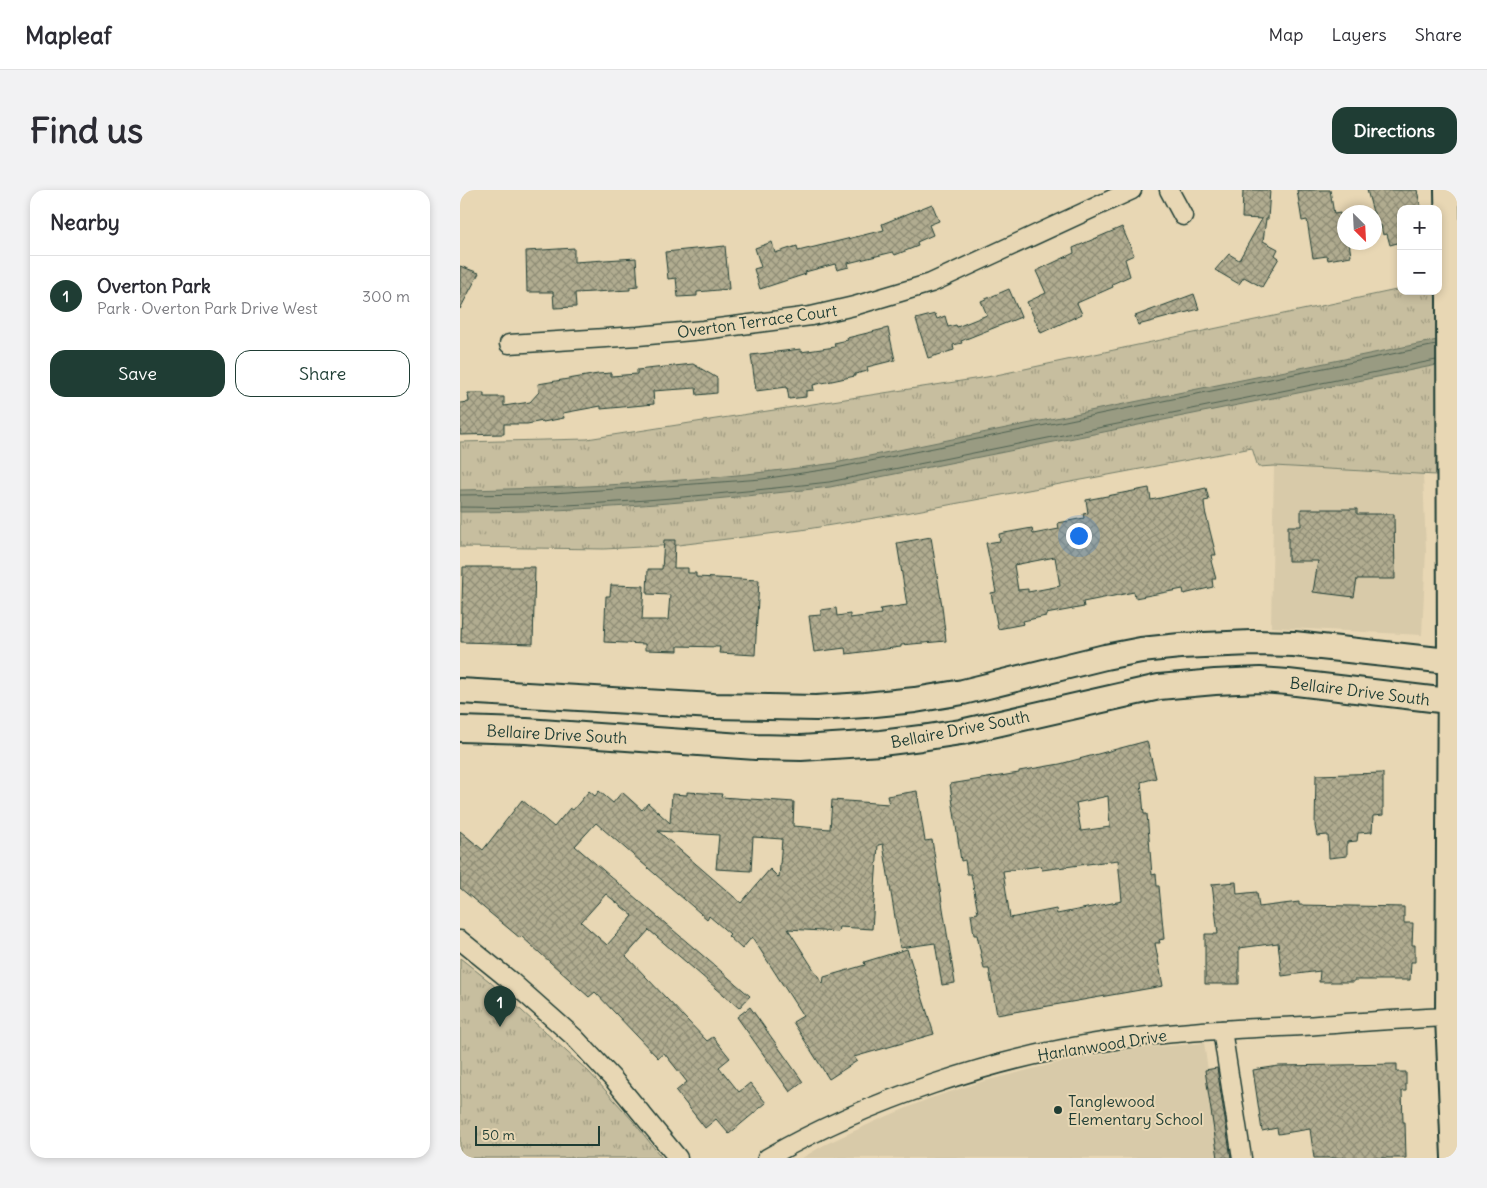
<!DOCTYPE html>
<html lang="en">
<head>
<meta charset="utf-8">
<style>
	:root { --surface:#fff; --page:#f2f2f3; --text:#2b2b33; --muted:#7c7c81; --line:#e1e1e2; --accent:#1f3d34 }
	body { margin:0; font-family:Delius,sans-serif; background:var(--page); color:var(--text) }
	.controls { position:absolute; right:15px; top:15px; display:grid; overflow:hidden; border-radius:10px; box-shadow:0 2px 8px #0003 }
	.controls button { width:45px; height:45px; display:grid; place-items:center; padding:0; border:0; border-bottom:1px solid var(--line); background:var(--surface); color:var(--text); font:25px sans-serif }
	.compass { position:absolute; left:877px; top:15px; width:45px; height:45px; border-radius:50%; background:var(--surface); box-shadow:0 2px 8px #0003; rotate:156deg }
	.scale { position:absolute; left:15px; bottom:12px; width:125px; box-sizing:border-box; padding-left:5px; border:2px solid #1f3d34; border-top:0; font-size:14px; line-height:18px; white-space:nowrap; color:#1f3d34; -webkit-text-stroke:4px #e8d7b4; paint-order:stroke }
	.you { position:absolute; left:618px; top:345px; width:18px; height:18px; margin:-12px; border:4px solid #fff; border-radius:50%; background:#1a73e8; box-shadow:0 0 0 8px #1a73e833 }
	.badge { display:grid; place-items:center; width:32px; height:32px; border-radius:50%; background:var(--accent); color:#fff; font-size:16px; font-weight:700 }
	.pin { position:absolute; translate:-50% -41px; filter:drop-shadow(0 1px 2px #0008) }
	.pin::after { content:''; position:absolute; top:26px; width:18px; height:15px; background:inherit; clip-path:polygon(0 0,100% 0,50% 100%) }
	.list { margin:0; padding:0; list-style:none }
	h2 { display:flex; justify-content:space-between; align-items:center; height:65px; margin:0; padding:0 20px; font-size:21px }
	h2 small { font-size:16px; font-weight:400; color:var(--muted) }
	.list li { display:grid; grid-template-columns:32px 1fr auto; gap:15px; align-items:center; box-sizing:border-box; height:80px; padding:0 20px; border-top:1px solid var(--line) }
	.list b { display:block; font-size:19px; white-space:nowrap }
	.list p { margin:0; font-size:16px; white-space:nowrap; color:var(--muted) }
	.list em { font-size:16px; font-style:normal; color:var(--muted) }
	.actions { display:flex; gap:10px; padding:15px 20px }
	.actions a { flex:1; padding:11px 0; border:1px solid var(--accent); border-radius:15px; text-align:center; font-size:18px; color:var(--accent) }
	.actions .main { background:var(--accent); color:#fff }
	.map { position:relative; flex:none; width:997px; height:968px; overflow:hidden; border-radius:15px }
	header { display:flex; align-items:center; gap:30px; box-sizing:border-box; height:70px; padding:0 25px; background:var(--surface); border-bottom:1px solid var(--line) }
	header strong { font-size:24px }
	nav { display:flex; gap:28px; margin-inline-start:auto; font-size:18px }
	.intro { display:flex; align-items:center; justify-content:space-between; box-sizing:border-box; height:120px; padding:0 30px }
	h1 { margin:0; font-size:35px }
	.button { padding:12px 22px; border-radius:15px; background:var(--accent); color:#fff; font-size:18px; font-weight:700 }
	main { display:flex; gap:30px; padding:0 30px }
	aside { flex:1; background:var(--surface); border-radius:15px; box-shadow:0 2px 8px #0003 }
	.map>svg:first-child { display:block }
	.built { fill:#d8caa9 }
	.park { fill:url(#park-tufts); stroke:#737e6a }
	.water { fill:#999b82; stroke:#687563 }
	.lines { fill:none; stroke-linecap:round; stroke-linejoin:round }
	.shore { stroke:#506353; stroke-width:1 }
	.building { fill:url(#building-cross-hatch); stroke:#1f3d34; fill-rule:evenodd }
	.minor-casing { stroke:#1f3d34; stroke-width:21 }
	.secondary-casing { stroke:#1f3d34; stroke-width:28 }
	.minor { stroke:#e8d7b4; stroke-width:18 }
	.secondary { stroke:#e8d7b4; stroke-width:24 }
	.poi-dot { fill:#1f3d34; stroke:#e8d7b4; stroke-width:2 }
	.labels { text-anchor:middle; stroke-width:4; stroke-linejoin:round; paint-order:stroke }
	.street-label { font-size:16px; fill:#1f3d34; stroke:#e8d7b4 }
	.poi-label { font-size:16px; fill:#1f3d34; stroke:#e8d7b4; text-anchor:start }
</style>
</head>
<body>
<header>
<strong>Mapleaf</strong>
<nav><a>Map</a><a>Layers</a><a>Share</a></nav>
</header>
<div class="intro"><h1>Find us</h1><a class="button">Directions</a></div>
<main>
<aside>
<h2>Nearby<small></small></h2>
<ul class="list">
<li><span class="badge">1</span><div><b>Overton Park</b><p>Park · Overton Park Drive West</p></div><em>300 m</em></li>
</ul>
<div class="actions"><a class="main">Save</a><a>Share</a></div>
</aside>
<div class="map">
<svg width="997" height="968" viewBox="0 0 997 968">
	<defs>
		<pattern id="park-tufts" width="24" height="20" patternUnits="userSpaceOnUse" patternTransform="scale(1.25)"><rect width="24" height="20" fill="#c7be9f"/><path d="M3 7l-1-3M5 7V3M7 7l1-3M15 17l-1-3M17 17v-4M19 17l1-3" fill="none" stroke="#a19c82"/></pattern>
		<pattern id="building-cross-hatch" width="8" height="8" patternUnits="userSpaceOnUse" patternTransform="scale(1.25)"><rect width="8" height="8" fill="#b1ac90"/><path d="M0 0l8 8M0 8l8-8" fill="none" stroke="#8f8d76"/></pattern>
	</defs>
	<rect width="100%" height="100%" fill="#e8d7b4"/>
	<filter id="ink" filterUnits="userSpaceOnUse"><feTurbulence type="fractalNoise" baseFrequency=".02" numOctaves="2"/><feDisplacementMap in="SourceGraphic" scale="10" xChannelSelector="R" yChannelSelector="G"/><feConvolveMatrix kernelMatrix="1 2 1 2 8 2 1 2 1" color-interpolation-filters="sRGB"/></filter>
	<g filter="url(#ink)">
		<g class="built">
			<path d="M 814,276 L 963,284 L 966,361 L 962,445 L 811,437 Z"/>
			<path d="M 744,853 L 761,968 L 342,968 L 364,955 L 418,930 L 468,909 L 524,891 L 597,873 L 671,859 Z"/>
		</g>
		<g class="park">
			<path d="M 941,99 L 941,101 L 978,101 L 976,285 L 814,276 L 798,277 L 792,258 L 451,322 L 341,340 L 218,355 L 144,359 L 0,357 L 0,252 L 127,249 L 527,187 Z"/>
			<path d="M 0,768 L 29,791 L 129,882 L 173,931 L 202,968 L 0,968 Z"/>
		</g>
		<path class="water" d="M 997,146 L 997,171 L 370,297 C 247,311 124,322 0,322 L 0,300 C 125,298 251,291 375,273 Z"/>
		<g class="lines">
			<g class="shore">
				<path d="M 0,305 L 76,304 L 220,295 L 302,289 L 376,278 L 976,155"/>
				<path d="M 0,317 C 19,317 38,318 57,317 C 161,314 265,304 369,292 L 976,170"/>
			</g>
		</g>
		<g class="building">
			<path d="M 783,0 L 810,0 L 808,29 L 806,29 L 803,51 L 818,59 L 815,65 L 819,68 L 802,97 L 784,87 L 779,94 L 755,80 L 769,64 L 779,70 L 802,29 L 782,28 Z"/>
			<path d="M 837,0 L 870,0 L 874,24 L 880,23 L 884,52 L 889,52 L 891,66 L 868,70 L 867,66 L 853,68 L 847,30 L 842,31 Z"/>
			<path d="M 907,0 L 957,0 L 961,19 L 941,19 L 941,52 L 930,55 L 927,44 L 923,45 L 921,35 L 914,37 L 914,22 L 913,22 Z"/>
			<path d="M 472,14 L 479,31 L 469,35 L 473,45 L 457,52 L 458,56 L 435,65 L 433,62 L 388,73 L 389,77 L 377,80 L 375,74 L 345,82 L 346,84 L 300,99 L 294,79 L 301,77 L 295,58 L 312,52 L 315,63 L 337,56 L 338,61 L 424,40 L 422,34 Z"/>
			<path d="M 662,37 L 674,65 L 665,69 L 670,86 L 652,94 L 653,97 L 617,113 L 622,124 L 581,143 L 567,112 L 586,103 L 576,81 L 614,63 L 613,58 Z"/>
			<path d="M 265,56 L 269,99 L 237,102 L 237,106 L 218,107 L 216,88 L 208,89 L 205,62 Z"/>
			<path d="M 114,58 L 114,72 L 176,68 L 178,96 L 170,97 L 170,100 L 115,103 L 116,117 L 94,118 L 93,102 L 67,102 L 66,61 Z"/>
			<path d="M 0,76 L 19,83 L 0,119 Z"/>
			<path d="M 549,99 L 561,127 L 501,151 L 502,153 L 493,155 L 494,160 L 468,168 L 456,129 L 475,124 L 477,129 L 485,126 L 488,137 L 496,135 L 497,137 L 527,125 L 521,111 Z"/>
			<path d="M 734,104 L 739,119 L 678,135 L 675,126 Z"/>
			<path d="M 428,138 L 435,170 L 407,177 L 408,181 L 395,184 L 395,186 L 353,195 L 354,200 L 346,201 L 346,207 L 329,209 L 327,197 L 296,201 L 291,165 L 341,159 L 341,162 L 375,157 L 374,153 L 388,150 L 387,148 Z"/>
			<path d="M 233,174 L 257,188 L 257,203 L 237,205 L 236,198 L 193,201 L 194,214 L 141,219 L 141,216 L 103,223 L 104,228 L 83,232 L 83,231 L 67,234 L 44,234 L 44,244 L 0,245 L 0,213 L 9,212 L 8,203 L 24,203 L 24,207 L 44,207 L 44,216 L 70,212 L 79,202 L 78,194 L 138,184 L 151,183 L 151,186 L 177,184 L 177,180 Z"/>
			<path d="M 689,298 L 691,310 L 746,298 L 749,310 L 744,311 L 745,321 L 756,365 L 752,365 L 753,370 L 751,371 L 756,389 L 752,389 L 753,397 L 724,404 L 723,399 L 675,408 L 674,402 L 623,412 L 624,417 L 586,424 L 586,426 L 563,431 L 564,434 L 538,439 L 531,403 L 536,402 L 526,353 L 540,351 L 539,344 L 572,338 L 573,344 L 599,339 L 598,333 L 624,328 L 623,324 L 628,323 L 626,310 ZM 595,367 L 600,396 L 568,402 L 568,399 L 558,400 L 554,375 Z"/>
			<path d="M 841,319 L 897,319 L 897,324 L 934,324 L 935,389 L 897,389 L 894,407 L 853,402 L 858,371 L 828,371 L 828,336 L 841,336 Z"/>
			<path d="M 471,347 L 482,416 L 486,451 L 441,455 L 441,457 L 386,464 L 385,458 L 354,462 L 349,426 L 361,425 L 361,420 L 376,418 L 377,426 L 390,424 L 390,428 L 421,424 L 420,419 L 447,415 L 437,353 Z"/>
			<path d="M 204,350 L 215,350 L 214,378 L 228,378 L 228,383 L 236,383 L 236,387 L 299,390 L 295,465 L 259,463 L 260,457 L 218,456 L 218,461 L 185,460 L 185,454 L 144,452 L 146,406 L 150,406 L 151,395 L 184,396 L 182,430 L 208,430 L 210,405 L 187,404 L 188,379 L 202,379 Z"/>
			<path d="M 3,377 L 75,377 L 73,454 L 1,452 Z"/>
			<path d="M 687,551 L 696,588 L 681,592 L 684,624 L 687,624 L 692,685 L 696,684 L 697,696 L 699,696 L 704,749 L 699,750 L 700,753 L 695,753 L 703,796 L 537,825 L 529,779 L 524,779 L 517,745 L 514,745 L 511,724 L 518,723 L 511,684 L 507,684 L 505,670 L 501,671 L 490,594 L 559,583 L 559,581 L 600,574 ZM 648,606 L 650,637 L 621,641 L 616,613 ZM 658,670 L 662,711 L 597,724 L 596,719 L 550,728 L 543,681 L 581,676 L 582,680 Z"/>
			<path d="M 923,583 L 923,625 L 913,626 L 912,642 L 898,643 L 897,651 L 887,652 L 887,666 L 869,668 L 868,645 L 857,646 L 855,636 L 856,585 Z"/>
			<path d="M 129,601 L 135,606 L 139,601 L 153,613 L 162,602 L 182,620 L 188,613 L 210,633 L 212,604 L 227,605 L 227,602 L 262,604 L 261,607 L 334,612 L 333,636 L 370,639 L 372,610 L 429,614 L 427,606 L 457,601 L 465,651 L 472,650 L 495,793 L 482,795 L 475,753 L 440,758 L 423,654 L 418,655 L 412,739 L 379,737 L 378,742 L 328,739 L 363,794 L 364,787 L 405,775 L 404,772 L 447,759 L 474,844 L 394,867 L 397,871 L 369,889 L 333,832 L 343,826 L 292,747 L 282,759 L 268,746 L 270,744 L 249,726 L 247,729 L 136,633 L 115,656 L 290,806 L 279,818 L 189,740 L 166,766 L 247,851 L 253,847 L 270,868 L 259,877 L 279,902 L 290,893 L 306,913 L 269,944 L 256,929 L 245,938 L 216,901 L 227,892 L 204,863 L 198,868 L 135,802 L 129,807 L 61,746 L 60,748 L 0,698 L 0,641 L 23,660 L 62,610 L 94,637 L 110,618 L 113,620 ZM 198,641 L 259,645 L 256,679 L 291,681 L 293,647 L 322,649 L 319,688 L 310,679 L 281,713 ZM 146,704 L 173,726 L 147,755 L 121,732 Z"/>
			<path d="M 776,692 L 777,704 L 797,702 L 799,717 L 839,712 L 839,715 L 944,717 L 944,733 L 953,733 L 952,755 L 955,755 L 955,772 L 951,772 L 950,790 L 894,790 L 894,792 L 859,792 L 860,781 L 822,786 L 818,753 L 779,758 L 779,794 L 745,794 L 745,744 L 758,744 L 752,694 Z"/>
			<path d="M 290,817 L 343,892 L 330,902 L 277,827 Z"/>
			<path d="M 937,874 L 937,882 L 946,882 L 946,901 L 942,901 L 943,932 L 945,932 L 946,968 L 854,968 L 850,939 L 818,944 L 817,938 L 802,941 L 793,880 L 819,876 Z"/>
			<path d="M 757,878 L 771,968 L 758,968 L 745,880 Z"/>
		</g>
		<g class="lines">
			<defs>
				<g id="minor">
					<path d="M 709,0 L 723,26"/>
					<path d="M 49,154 L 178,146 L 243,140 L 351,126 L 394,116 L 471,93 L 672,0"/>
					<path d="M 0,750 L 52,792 L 114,847 L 154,890 L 218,968"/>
					<path d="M 762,840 L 782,968"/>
					<path d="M 307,968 C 408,910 534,868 649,851 C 713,841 778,839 842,836 C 894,833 945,828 997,827"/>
				</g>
				<g id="secondary">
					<path d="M 987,0 L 989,109 L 990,471 L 988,827 L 994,968"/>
					<path d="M 0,501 L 253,516 L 356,518 L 405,515 L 455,510 L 503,502 L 645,467 L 681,460 L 720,456 L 792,453 L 834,454 L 997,472"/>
					<path d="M 0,539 L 66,541 L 296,557 L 341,558 L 421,553 L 461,548 L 501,542 L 699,497 L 755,492 L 800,490 L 828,492 L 997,512"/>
				</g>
			</defs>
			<use href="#minor" class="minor-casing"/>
			<use href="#secondary" class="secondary-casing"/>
			<use href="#minor" class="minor"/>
			<use href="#secondary" class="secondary"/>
		</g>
	</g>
	<circle class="poi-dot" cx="598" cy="920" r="5"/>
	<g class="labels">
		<g class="street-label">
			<text transform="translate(297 131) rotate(-8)" y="6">Overton Terrace Court</text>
			<text transform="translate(900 501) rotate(7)" y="6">Bellaire Drive South</text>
			<text transform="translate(500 539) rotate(-11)" y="6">Bellaire Drive South</text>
			<text transform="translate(97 544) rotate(3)" y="6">Bellaire Drive South</text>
			<text transform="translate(642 855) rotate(-9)" y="6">Harlanwood Drive</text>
		</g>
		<g class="poi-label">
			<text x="608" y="917">Tanglewood<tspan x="608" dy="18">Elementary School</tspan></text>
		</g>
	</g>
</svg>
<div class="controls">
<button>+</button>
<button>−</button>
</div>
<svg class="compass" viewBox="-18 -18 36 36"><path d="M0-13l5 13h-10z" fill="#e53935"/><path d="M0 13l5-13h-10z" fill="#7c7c81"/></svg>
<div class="scale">50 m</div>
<div class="you"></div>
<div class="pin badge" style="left:40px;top:837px">1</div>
</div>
</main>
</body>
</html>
